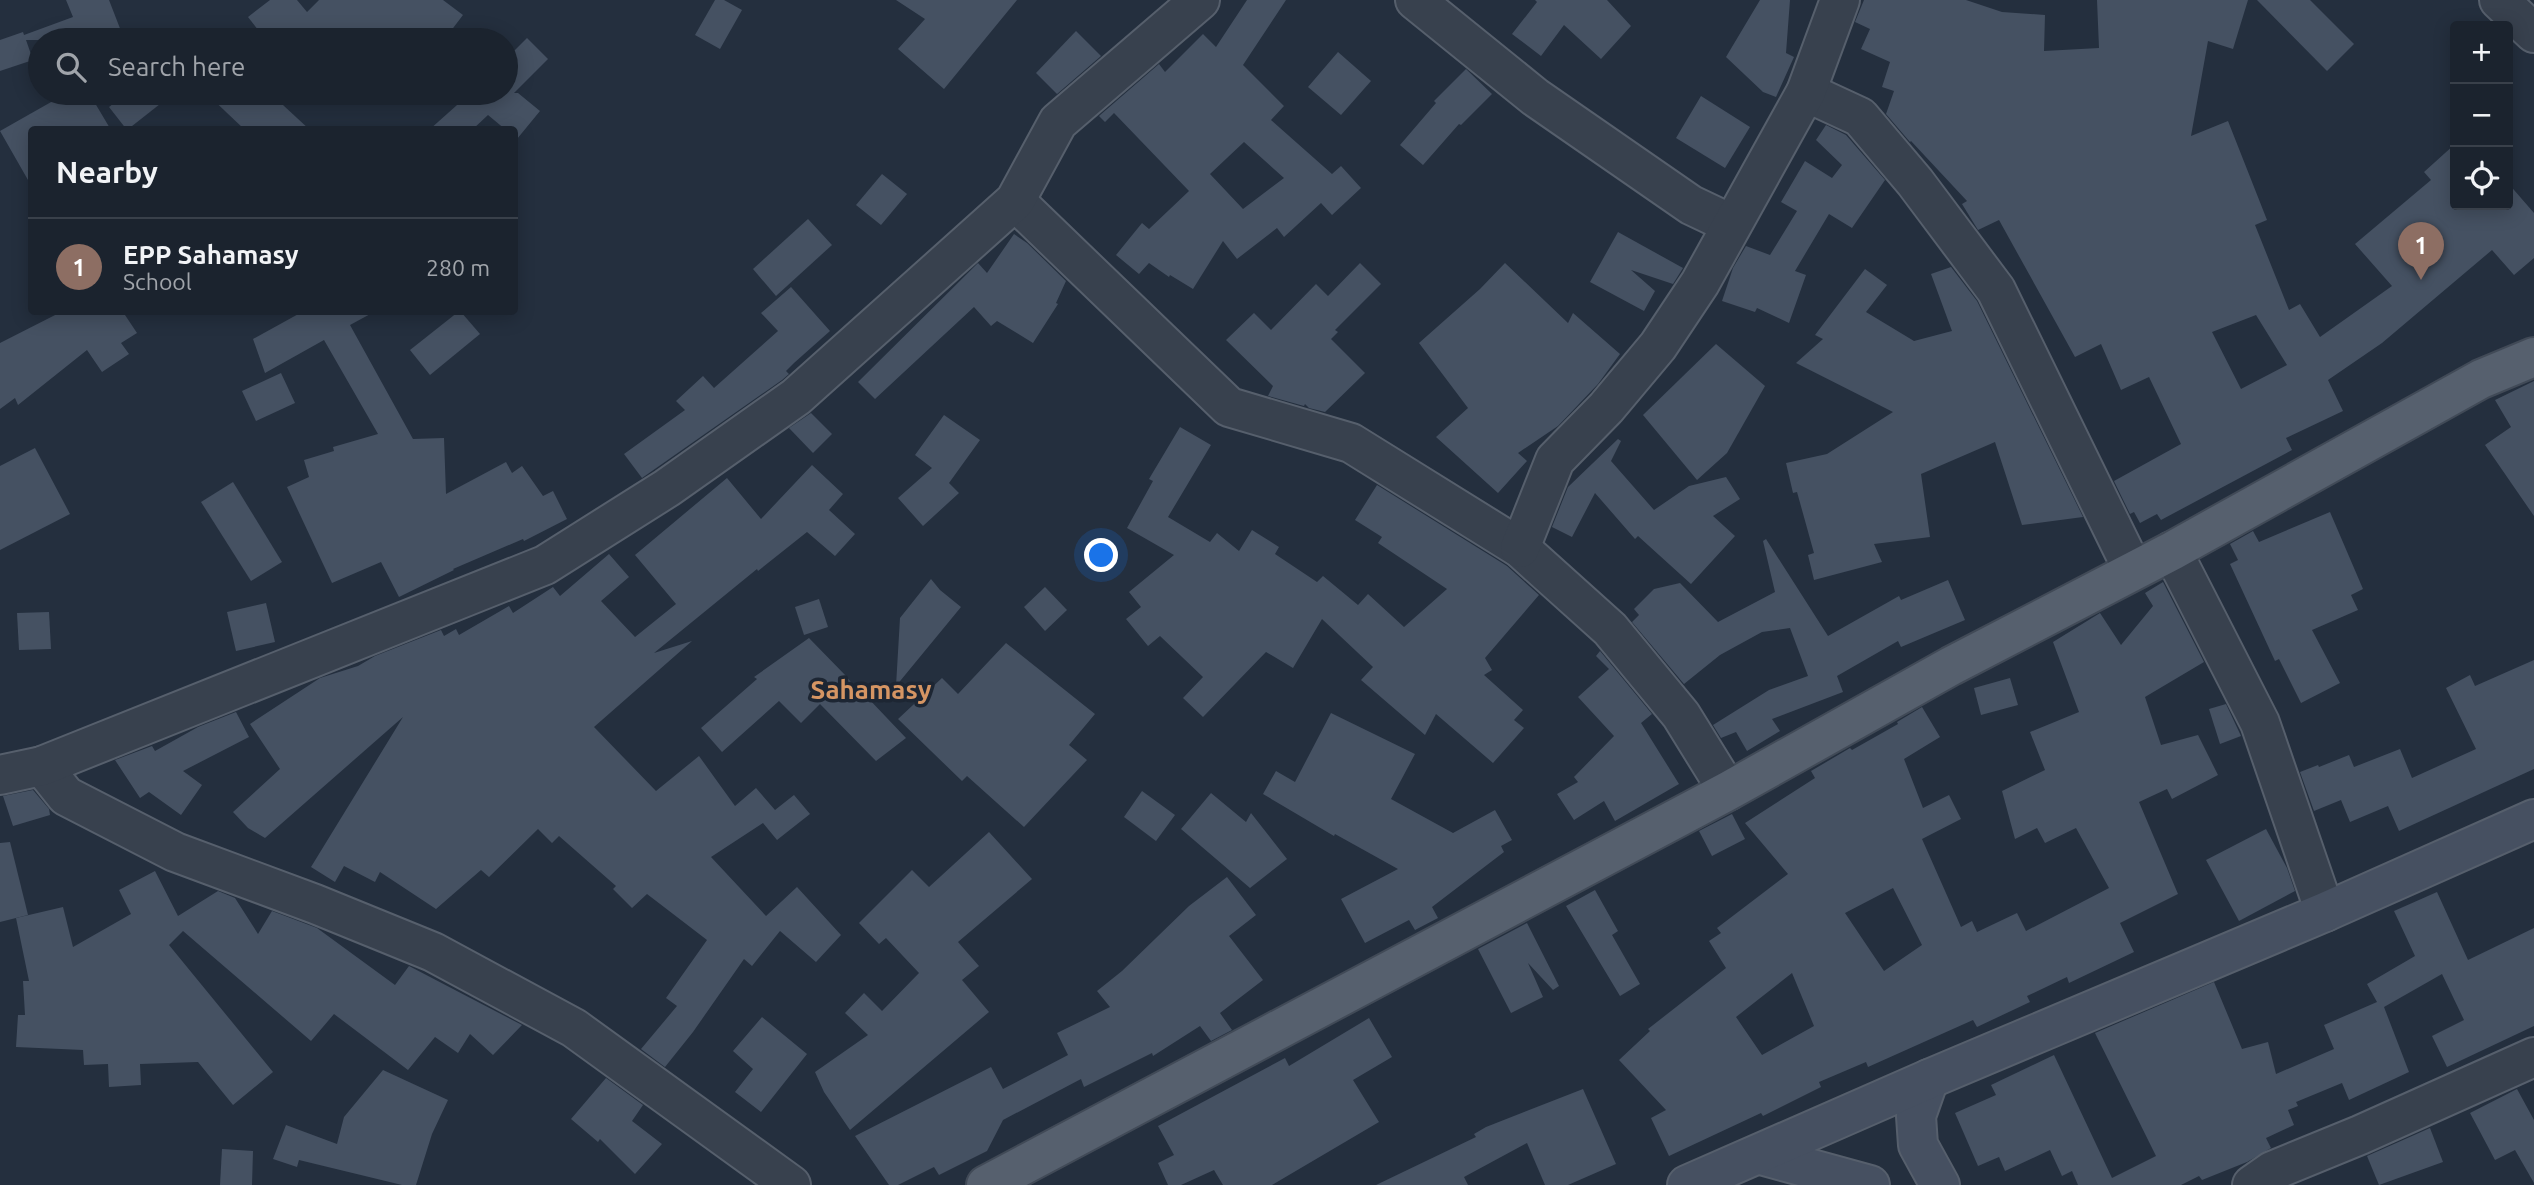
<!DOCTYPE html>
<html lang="en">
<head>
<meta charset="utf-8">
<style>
	:root { --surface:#1b232e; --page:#242b36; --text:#f1f3f6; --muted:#a0a4aa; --line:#39404a; --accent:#8ab4f8 }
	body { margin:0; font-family:Ubuntu,sans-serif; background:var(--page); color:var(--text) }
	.controls { position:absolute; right:21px; top:21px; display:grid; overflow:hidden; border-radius:7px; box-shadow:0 4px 18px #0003 }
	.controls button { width:63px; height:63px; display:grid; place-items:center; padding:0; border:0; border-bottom:2px solid var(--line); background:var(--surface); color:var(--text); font:35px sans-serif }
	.you { position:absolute; left:1102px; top:556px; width:24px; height:24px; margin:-18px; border:5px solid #fff; border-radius:50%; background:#1a73e8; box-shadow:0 0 0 10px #1a73e833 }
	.badge { display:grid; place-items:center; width:46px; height:46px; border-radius:50%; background:var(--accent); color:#fff; font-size:23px; font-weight:700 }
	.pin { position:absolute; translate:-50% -58px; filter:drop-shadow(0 2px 4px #0008) }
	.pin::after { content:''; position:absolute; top:37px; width:24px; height:21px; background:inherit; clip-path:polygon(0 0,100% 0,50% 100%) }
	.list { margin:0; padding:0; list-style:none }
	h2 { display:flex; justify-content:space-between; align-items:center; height:91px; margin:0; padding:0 28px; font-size:30px }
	h2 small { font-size:23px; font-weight:400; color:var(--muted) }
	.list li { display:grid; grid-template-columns:46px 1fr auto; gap:21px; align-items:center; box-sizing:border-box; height:98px; padding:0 28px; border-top:2px solid var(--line) }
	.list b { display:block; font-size:26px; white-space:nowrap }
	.list p { margin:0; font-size:23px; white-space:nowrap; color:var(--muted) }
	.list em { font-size:23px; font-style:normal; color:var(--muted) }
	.icon { flex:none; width:38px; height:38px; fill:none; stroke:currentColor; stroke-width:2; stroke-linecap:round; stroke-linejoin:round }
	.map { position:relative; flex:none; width:2534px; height:1185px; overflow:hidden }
	.search { position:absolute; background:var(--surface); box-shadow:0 4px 18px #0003; left:28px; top:28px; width:490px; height:77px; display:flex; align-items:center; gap:18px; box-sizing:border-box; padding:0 24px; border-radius:38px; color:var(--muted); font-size:26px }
	.panel { position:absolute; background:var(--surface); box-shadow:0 4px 18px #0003; left:28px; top:126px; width:490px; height:189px; border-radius:7px }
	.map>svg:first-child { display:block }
	.building { fill:#455162; fill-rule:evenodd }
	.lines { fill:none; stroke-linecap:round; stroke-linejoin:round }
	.street-casing { stroke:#565f6c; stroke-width:42 }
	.secondary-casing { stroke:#565f6c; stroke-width:42 }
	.primary-casing { stroke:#414a57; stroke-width:42 }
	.street { stroke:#38414e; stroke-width:38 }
	.secondary { stroke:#465061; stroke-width:38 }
	.primary { stroke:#56606e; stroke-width:38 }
	.labels { text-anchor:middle; stroke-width:7; stroke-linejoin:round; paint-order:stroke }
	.district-label { font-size:26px; font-weight:bold; fill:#d59563; stroke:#1d2633 }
</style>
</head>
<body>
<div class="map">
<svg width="2534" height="1185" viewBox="0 0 2534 1185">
	<rect width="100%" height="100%" fill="#242f3e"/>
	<g class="building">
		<path d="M 66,0 L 109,0 L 121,31 L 94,40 L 26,40 L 33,60 L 0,71 L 0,40 L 23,32 L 24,35 L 73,17 Z"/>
		<path d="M 270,0 L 297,0 L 307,12 L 319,0 L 443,0 L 463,15 L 444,40 L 266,40 L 248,17 Z"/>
		<path d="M 715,0 L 724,0 L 742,10 L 720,49 L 695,35 Z"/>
		<path d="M 896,0 L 1017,0 L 944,89 L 898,49 L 925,19 Z"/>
		<path d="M 1247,0 L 1286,0 L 1243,65 L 1284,106 L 1271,120 L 1332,174 L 1341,166 L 1361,188 L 1332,215 L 1321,203 L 1284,237 L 1277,228 L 1237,259 L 1223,241 L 1193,289 L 1170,275 L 1169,277 L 1149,263 L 1139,274 L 1116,255 L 1142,223 L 1149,229 L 1189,191 L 1114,113 L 1105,122 L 1099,116 L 1159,64 L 1165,72 L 1203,34 L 1216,47 ZM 1244,142 L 1284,178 L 1243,209 L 1210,174 Z"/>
		<path d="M 1535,0 L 1607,0 L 1631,26 L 1601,59 L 1564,25 L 1541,56 L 1512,34 L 1537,2 Z"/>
		<path d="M 1760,0 L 1790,0 L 1786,53 L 1794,57 L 1776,97 L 1763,92 L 1726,57 Z"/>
		<path d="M 1864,0 L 1966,0 L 2002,12 L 2045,15 L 2044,51 L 2099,48 L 2097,0 L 2248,0 L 2233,49 L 2208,41 L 2191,136 L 2228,121 L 2267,220 L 2255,225 L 2289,310 L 2300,304 L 2320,337 L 2392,286 L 2355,244 L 2431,180 L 2424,172 L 2455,144 L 2455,205 L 2508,205 L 2508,183 L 2534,213 L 2534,258 L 2514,275 L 2492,250 L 2382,343 L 2328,380 L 2343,411 L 2286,438 L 2292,450 L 2161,520 L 2157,514 L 2140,523 L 2134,512 L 2130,514 L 2114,481 L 2181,444 L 2149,377 L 2121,390 L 2101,344 L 2075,357 L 1999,220 L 1978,230 L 1962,204 L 1967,201 L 1911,141 L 1910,142 L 1886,114 L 1894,91 L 1882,87 L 1890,62 L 1861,49 L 1870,29 L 1855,22 ZM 2256,315 L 2287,365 L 2241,389 L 2212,332 Z"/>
		<path d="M 2257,0 L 2310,0 L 2354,44 L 2327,71 Z"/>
		<path d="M 1076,31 L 1101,56 L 1057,94 L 1036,73 Z"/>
		<path d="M 527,38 L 548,59 L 514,93 L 518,93 L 540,111 L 517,139 L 514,130 L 506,130 L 488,115 L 472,130 L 429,130 L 466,97 L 461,93 L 506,93 L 506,59 Z"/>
		<path d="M 1338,52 L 1371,81 L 1341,115 L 1308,87 Z"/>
		<path d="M 1466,69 L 1492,94 L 1461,125 L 1459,124 L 1423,165 L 1400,145 L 1436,103 L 1434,101 Z"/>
		<path d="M 67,93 L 89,93 L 111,130 L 32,130 L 32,187 L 0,131 Z"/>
		<path d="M 127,93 L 174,93 L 127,130 L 109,107 Z"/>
		<path d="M 206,93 L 270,93 L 310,130 L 245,130 Z"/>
		<path d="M 1701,96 L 1750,127 L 1725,168 L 1676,138 Z"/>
		<path d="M 1826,125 L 1846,135 L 1885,180 L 1852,228 L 1829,214 L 1795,271 L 1806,275 L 1789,323 L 1757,308 L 1755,312 L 1722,301 L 1733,268 L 1746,246 L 1770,255 L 1797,211 L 1781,202 L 1805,161 L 1832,178 L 1842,165 L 1816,140 Z"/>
		<path d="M 882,174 L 907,194 L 881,225 L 856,205 Z"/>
		<path d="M 808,219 L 832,245 L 776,296 L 753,269 Z"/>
		<path d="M 1618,232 L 1683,268 L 1673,284 L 1631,270 L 1655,291 L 1644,311 L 1590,282 Z"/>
		<path d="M 1014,234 L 1027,243 L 1066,281 L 1056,303 L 1058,304 L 1033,343 L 997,321 L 991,326 L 974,307 L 875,399 L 858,382 L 978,263 L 987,273 Z"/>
		<path d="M 1360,263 L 1381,284 L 1335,330 L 1338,332 L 1331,339 L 1365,373 L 1325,412 L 1309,408 L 1305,404 L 1304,406 L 1268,396 L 1273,386 L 1226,340 L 1254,313 L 1271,330 L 1316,284 L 1328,296 Z"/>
		<path d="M 1505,263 L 1568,323 L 1573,313 L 1620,354 L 1598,384 L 1558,426 L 1518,453 L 1527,461 L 1498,493 L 1436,437 L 1468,408 L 1419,343 L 1480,289 Z"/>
		<path d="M 1951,267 L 1977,301 L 2083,517 L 2022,525 L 1995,442 L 1921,474 L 1930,537 L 1874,544 L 1882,562 L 1814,580 L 1808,555 L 1814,553 L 1797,492 L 1793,493 L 1786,463 L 1827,454 L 1893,412 L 1796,363 L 1823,339 L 1815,335 L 1865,269 L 1887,285 L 1866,312 L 1914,341 L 1952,331 L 1931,274 Z"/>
		<path d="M 791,287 L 830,331 L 794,363 L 786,371 L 789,374 L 782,380 L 642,478 L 624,454 L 685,410 L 676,401 L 703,376 L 714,388 L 778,331 L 761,313 Z"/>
		<path d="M 61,312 L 123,312 L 137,333 L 121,343 L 129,354 L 102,372 L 87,350 L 18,405 L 15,398 L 0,409 L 0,343 Z"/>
		<path d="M 302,312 L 374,312 L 350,325 L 413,439 L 444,438 L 446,494 L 506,462 L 512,473 L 522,466 L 543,496 L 553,491 L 567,519 L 524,541 L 523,539 L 453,569 L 454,570 L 399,597 L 381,562 L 332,583 L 287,487 L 309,477 L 304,460 L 334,451 L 333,447 L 378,434 L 324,340 L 265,373 L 253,339 Z"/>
		<path d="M 458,312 L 461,312 L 480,334 L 430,375 L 410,350 Z"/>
		<path d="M 1716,344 L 1765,386 L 1727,453 L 1697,480 L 1643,415 Z"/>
		<path d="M 281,373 L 295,403 L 256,421 L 242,391 Z"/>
		<path d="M 2534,381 L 2534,516 L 2485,445 L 2511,427 L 2495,400 Z"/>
		<path d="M 811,413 L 832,434 L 813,453 L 789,428 Z"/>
		<path d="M 944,415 L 980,440 L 949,483 L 959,493 L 923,526 L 898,498 L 932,468 L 915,455 Z"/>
		<path d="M 1180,427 L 1211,445 L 1168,517 L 1210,542 L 1217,533 L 1239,551 L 1252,530 L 1279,547 L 1275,554 L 1317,582 L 1323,576 L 1358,605 L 1368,594 L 1404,627 L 1447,589 L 1378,543 L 1382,537 L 1355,520 L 1377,485 L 1507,566 L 1539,595 L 1485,658 L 1492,670 L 1484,675 L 1523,710 L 1514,720 L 1524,728 L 1493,763 L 1436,714 L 1425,735 L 1361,680 L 1373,667 L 1322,619 L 1293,668 L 1266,652 L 1203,717 L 1183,698 L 1203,677 L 1160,636 L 1148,646 L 1126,619 L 1141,607 L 1129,592 L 1174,555 L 1127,528 L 1153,481 L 1149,479 Z"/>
		<path d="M 1618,439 L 1621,441 L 1611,461 L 1654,510 L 1689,486 L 1726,477 L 1740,499 L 1713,516 L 1735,536 L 1691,584 L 1638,536 L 1635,539 L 1595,493 L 1572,537 L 1552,527 L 1568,487 Z"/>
		<path d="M 35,448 L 70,514 L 0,550 L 0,466 Z"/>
		<path d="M 812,465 L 843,494 L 829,510 L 855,534 L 835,556 L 807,532 L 758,571 L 757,569 L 654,653 L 692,641 L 594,727 L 656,791 L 699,756 L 735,806 L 756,788 L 775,810 L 794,795 L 810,814 L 777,840 L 763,823 L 711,857 L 766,916 L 797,887 L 841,935 L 816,962 L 780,931 L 752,966 L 744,959 L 693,1032 L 665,1067 L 641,1049 L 677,1006 L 666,998 L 707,940 L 647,894 L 632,908 L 613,889 L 616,886 L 559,836 L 552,843 L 538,829 L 489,877 L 481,870 L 436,909 L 380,872 L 375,882 L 344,866 L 335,882 L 311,867 L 403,717 L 265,838 L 248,828 L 233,812 L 280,769 L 250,724 L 320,678 L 358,666 L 375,656 L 441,630 L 444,636 L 456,629 L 459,635 L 509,606 L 513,613 L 553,587 L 560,596 L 609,554 L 629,577 L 601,601 L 635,637 L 676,604 L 635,555 L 727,478 L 761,519 Z"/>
		<path d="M 233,482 L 282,562 L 251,581 L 201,502 Z"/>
		<path d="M 2330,512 L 2363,589 L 2351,595 L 2358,610 L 2312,630 L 2340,683 L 2301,703 L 2279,659 L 2275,661 L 2230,564 L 2238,560 L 2230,544 L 2253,531 L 2259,542 Z"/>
		<path d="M 1766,539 L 1828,636 L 1899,596 L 1901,600 L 1948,580 L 1965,620 L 1901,647 L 1898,641 L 1837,676 L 1843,692 L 1772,719 L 1780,731 L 1747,751 L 1736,732 L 1721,738 L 1713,725 L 1769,690 L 1808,676 L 1790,628 L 1762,632 L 1720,655 L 1684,684 L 1632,622 L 1639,615 L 1634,609 L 1654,589 L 1680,583 L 1718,622 L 1775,592 L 1763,541 Z"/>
		<path d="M 931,579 L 940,590 L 961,607 L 896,686 L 900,618 Z"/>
		<path d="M 2163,582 L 2204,662 L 2145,697 L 2161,745 L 2198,735 L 2218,775 L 2172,799 L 2167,789 L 2139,802 L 2178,894 L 2120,923 L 2134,952 L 2069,983 L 2067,977 L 2027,996 L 2030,1002 L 1977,1027 L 1973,1020 L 1868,1067 L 1866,1062 L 1819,1082 L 1821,1087 L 1763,1116 L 1761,1113 L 1669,1156 L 1651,1118 L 1666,1110 L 1619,1060 L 1650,1031 L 1648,1029 L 1726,968 L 1709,941 L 1721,933 L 1717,928 L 1788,874 L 1745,823 L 1815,778 L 1811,771 L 1850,748 L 1852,750 L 1898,724 L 1897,722 L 1922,707 L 1940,737 L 1904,759 L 1923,808 L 1949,795 L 1961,819 L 1922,839 L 1961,927 L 1972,921 L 1977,932 L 2017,913 L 2026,931 L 2109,888 L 2076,828 L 2045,843 L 2037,828 L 2015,839 L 2002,791 L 2045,770 L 2030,732 L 2079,712 L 2053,642 L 2100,613 L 2121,645 L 2153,606 L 2145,593 ZM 1893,888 L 1922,945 L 1884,971 L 1845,913 ZM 1792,973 L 1814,1026 L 1762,1055 L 1736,1017 Z"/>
		<path d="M 1045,587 L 1067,610 L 1045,631 L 1024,607 Z"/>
		<path d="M 819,599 L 828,627 L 804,635 L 795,607 Z"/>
		<path d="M 266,603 L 275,642 L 236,651 L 227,612 Z"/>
		<path d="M 49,612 L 51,649 L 19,650 L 17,613 Z"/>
		<path d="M 809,638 L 847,677 L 864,700 L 867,697 L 906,738 L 876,761 L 820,704 L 801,723 L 779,701 L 722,752 L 701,728 L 757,679 L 754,677 Z"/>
		<path d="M 1006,643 L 1095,714 L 1069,745 L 1087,760 L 1024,827 L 967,776 L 962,781 L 898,719 L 942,678 L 958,694 Z"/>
		<path d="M 1600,651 L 1652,714 L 1641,723 L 1679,784 L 1615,821 L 1604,801 L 1574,820 L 1557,794 L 1578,782 L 1574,777 L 1614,736 L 1578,697 L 1609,669 L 1596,656 Z"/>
		<path d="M 2534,660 L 2534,769 L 2399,831 L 2388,806 L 2350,822 L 2341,800 L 2314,811 L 2300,772 L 2318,765 L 2319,767 L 2349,755 L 2354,767 L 2400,749 L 2412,778 L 2476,749 L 2446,688 L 2470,675 L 2475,686 Z"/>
		<path d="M 2010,678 L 2018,705 L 1981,715 L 1974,688 Z"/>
		<path d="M 2226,704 L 2241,736 L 2220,744 L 2209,709 Z"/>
		<path d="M 236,712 L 249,737 L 183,771 L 202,785 L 181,815 L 149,792 L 140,798 L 115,760 L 152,746 L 155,751 L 198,727 Z"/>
		<path d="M 1331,713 L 1415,754 L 1391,799 L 1453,833 L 1495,810 L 1512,840 L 1501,846 L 1504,852 L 1432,907 L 1438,918 L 1415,930 L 1409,920 L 1365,943 L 1341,899 L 1398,869 L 1335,834 L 1334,836 L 1263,794 L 1276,771 L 1295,782 Z"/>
		<path d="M 33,790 L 49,809 L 50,815 L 13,826 L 3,796 Z"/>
		<path d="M 1142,791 L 1175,815 L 1156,841 L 1124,817 Z"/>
		<path d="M 1211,793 L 1246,822 L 1251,813 L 1287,859 L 1250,888 L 1181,829 Z"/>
		<path d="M 1732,814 L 1745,839 L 1712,856 L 1699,831 Z"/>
		<path d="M 2266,829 L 2287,868 L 2295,891 L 2239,921 L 2206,860 Z"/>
		<path d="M 989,832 L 1032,879 L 958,942 L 979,966 L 962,980 L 989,1012 L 850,1130 L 824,1092 L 815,1072 L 868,1035 L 845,1013 L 864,993 L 882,1011 L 919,973 L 886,938 L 879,944 L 859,923 L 912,870 L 929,887 Z"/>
		<path d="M 10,842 L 28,915 L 0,922 L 0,843 Z"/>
		<path d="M 155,871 L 178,916 L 218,891 L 235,898 L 258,934 L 272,911 L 317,928 L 395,985 L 409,966 L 522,1025 L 493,1055 L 470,1034 L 458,1053 L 435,1037 L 408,1070 L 334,1014 L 311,1041 L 183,931 L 169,945 L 273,1072 L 233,1105 L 198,1062 L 140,1064 L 141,1085 L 109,1087 L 108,1064 L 84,1065 L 83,1050 L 16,1047 L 18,1015 L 25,1015 L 23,981 L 29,981 L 16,918 L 63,907 L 73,947 L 131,914 L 119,890 Z"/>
		<path d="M 1227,877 L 1256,915 L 1229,936 L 1263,980 L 1220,1013 L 1232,1030 L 1211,1041 L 1200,1026 L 1153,1056 L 1152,1053 L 1084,1087 L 1081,1079 L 1003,1120 L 987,1151 L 939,1175 L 934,1167 L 898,1185 L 889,1185 L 855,1136 L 991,1067 L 1003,1089 L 1068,1055 L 1057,1033 L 1110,1007 L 1097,991 L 1122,971 L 1189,906 Z"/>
		<path d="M 1595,890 L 1618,931 L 1612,935 L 1640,984 L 1620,996 L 1566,906 Z"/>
		<path d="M 2437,892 L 2468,960 L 2534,928 L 2534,1026 L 2447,1067 L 2432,1036 L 2464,1020 L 2442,974 L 2384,1007 L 2409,1072 L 2349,1100 L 2342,1083 L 2296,1102 L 2298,1106 L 2288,1110 L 2294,1125 L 2266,1138 L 2271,1148 L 2247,1162 L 2202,1180 L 2199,1176 L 2181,1185 L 2078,1185 L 2072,1171 L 2062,1176 L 2050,1150 L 2005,1171 L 1999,1157 L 1978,1166 L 1955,1113 L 1996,1095 L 1991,1085 L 2054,1055 L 2112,1178 L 2156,1156 L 2095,1033 L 2214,982 L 2242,1049 L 2268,1042 L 2276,1074 L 2334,1049 L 2324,1025 L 2377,1002 L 2367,984 L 2415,956 L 2394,911 Z"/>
		<path d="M 1527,923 L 1559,986 L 1553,990 L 1528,963 L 1543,997 L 1511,1013 L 1478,949 Z"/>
		<path d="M 762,1017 L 807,1054 L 761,1112 L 735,1092 L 753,1069 L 733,1051 Z"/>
		<path d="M 1369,1018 L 1392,1057 L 1353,1080 L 1379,1122 L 1272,1185 L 1223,1185 L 1214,1170 L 1181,1185 L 1168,1185 L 1158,1163 L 1174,1155 L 1158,1126 L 1285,1058 L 1289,1066 Z"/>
		<path d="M 383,1070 L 448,1100 L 432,1134 L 416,1185 L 402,1185 L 299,1160 L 297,1167 L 273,1159 L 286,1125 L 337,1144 L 344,1117 Z"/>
		<path d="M 606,1078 L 643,1105 L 632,1121 L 662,1144 L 635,1174 L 600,1139 L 598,1142 L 571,1119 Z"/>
		<path d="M 1583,1089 L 1616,1164 L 1568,1185 L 1545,1185 L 1527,1143 L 1464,1177 L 1468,1185 L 1376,1185 L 1476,1137 L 1474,1134 L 1486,1127 Z"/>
		<path d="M 2517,1089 L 2534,1120 L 2534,1183 L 2515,1150 L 2495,1160 L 2470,1113 Z"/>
		<path d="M 2430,1128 L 2443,1162 L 2379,1185 L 2367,1156 Z"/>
		<path d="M 222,1149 L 253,1151 L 252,1185 L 220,1185 Z"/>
	</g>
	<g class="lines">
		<defs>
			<g id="street">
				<path d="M 1415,0 L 1535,97 L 1691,205 L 1731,224"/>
				<path d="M 2499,0 L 2534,33"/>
				<path d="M 1806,92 L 1860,117 L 1915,182 L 1996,290 L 2133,570"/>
				<path d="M 1015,201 L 1229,407 L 1351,443 L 1520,548 L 1610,629 L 1681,715 L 1728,791"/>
				<path d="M 1520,548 L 1555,460 L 1606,408 L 1658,346 L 1700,283 L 1806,92 L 1840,0"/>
				<path d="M 2172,551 L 2260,723 L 2325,912"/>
				<path d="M 42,766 L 66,796 L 175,852 L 315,904 L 433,952 L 574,1028 L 791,1185"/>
				<path d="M 0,775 L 42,766 L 545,565 L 667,488 L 796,397 L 1015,201 L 1058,122 L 1200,0"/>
				<path d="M 2252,1185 L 2272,1171 L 2360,1135 L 2534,1057"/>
			</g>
			<g id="secondary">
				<path d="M 1929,1079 L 1916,1116 L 1918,1145 L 1940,1185"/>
				<path d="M 1761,1155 L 1870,1185"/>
				<path d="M 1687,1185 L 1929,1079 L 2325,912 L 2534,819"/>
			</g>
			<path id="primary" d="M 986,1185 L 1728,791 L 1951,666 L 2172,551 L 2481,379 L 2534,357"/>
		</defs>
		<use href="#street" class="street-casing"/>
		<use href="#secondary" class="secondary-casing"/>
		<use href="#primary" class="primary-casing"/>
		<use href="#street" class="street"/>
		<use href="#secondary" class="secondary"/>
		<use href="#primary" class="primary"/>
	</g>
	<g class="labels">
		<g class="district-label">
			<text x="871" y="699">Sahamasy</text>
		</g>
	</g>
</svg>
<div class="controls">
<button>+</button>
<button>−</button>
<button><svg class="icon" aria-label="locate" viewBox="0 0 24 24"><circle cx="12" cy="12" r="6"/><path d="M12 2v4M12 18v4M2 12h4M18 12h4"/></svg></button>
</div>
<div class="you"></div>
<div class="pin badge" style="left:2421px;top:280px;background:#8d6e63">1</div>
<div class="search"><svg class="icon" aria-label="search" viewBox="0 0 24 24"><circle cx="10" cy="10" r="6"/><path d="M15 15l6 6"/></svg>Search here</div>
<section class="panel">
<h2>Nearby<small></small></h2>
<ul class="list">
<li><span class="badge" style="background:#8d6e63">1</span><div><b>EPP Sahamasy</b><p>School</p></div><em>280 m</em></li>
</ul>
</section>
</div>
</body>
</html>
